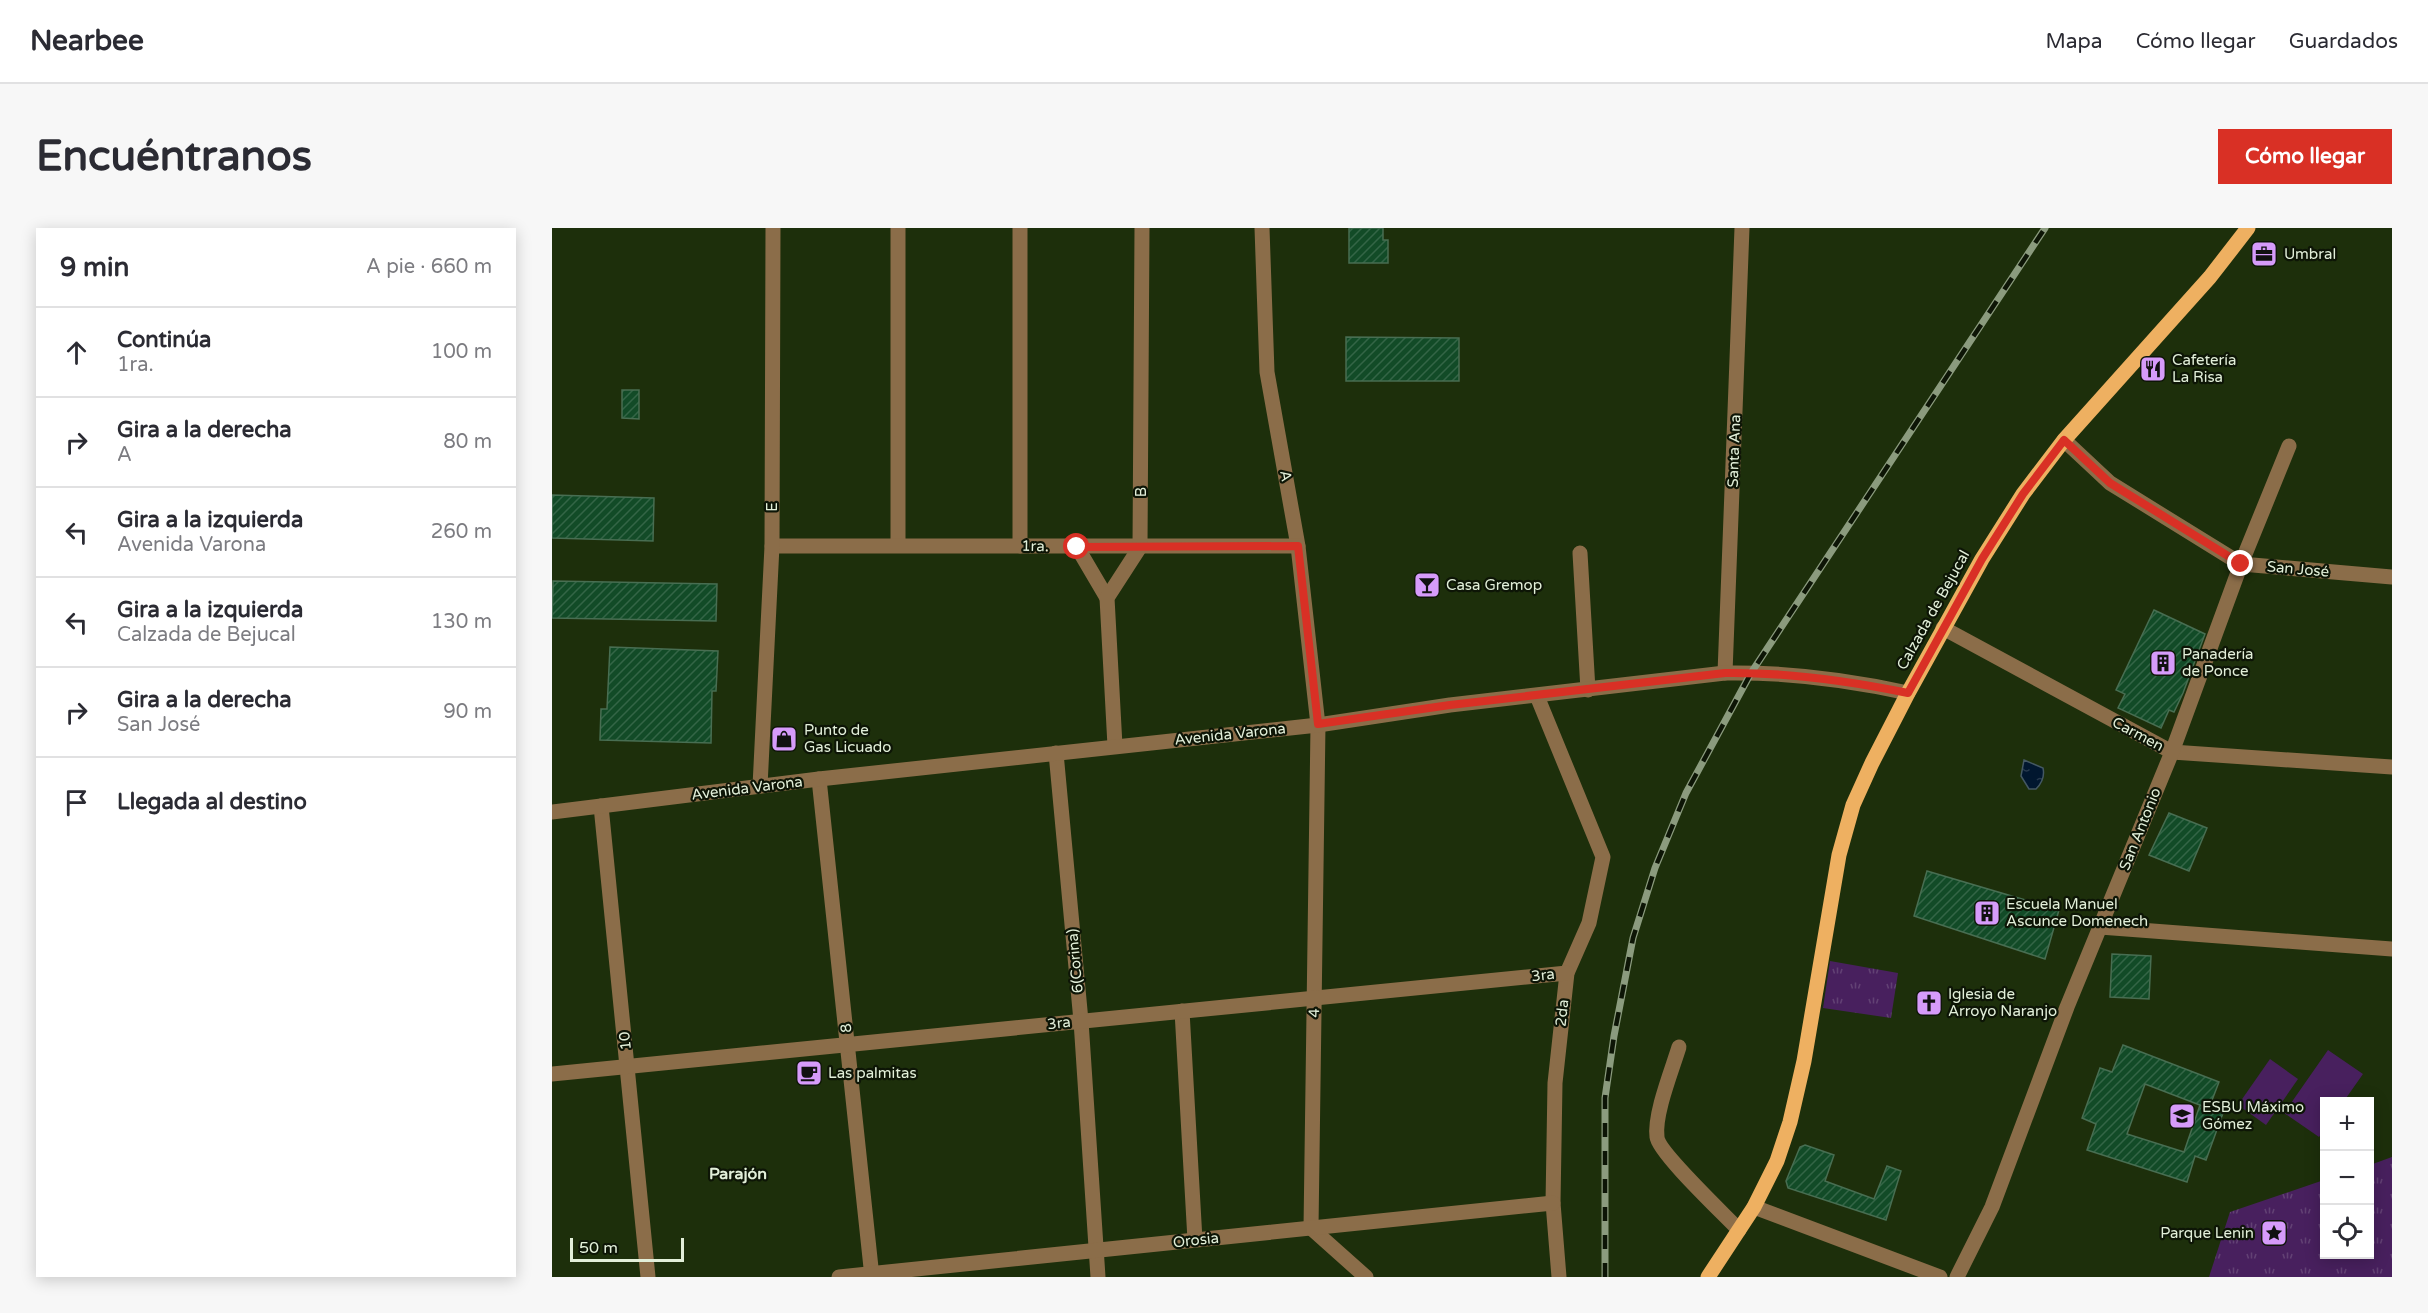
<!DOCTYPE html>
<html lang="es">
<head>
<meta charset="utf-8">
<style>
	:root { --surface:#fff; --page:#f7f7f7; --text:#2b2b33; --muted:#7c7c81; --line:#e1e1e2; --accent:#d93025 }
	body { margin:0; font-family:"Varela Round",sans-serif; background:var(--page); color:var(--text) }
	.controls { position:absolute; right:18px; bottom:18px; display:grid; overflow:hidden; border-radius:0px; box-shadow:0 3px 15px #0003 }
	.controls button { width:54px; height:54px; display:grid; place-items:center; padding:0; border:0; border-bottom:2px solid var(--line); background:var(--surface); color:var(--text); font:30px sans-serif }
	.scale { position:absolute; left:18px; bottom:15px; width:114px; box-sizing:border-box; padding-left:6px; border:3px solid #e2efd9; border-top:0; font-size:16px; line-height:21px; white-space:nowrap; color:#e2efd9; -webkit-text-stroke:4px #0d1506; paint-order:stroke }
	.stop { position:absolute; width:18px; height:18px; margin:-14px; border:4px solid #d93025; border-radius:50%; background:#fff }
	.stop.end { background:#d93025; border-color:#fff; box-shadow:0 2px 6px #0008 }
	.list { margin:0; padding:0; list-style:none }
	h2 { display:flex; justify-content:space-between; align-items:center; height:78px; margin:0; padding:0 24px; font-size:26px }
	h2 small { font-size:20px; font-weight:400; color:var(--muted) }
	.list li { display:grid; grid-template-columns:39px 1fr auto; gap:18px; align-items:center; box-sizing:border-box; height:90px; padding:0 24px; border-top:2px solid var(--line) }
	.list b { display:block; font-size:22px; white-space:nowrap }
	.list p { margin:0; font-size:20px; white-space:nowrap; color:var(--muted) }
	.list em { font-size:20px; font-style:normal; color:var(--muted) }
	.icon { flex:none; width:33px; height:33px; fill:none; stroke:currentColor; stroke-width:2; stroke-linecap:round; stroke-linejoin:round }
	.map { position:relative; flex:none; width:1840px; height:1049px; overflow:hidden; border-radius:0px }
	header { display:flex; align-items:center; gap:36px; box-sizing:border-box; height:84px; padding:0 30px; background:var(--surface); border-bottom:2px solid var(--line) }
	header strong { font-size:28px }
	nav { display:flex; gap:33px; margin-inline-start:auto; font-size:21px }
	.intro { display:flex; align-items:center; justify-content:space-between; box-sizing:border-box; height:144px; padding:0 36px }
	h1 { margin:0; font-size:42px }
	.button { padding:15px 27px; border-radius:0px; background:var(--accent); color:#fff; font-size:21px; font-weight:700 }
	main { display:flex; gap:36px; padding:0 36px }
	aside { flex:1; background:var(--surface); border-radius:0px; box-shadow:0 3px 15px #0003 }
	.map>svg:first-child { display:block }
	.park { fill:url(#park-tufts) }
	.pitch { fill:#48205e }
	.water { fill:url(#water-ripples); stroke:#445862; stroke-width:1.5 }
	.building { fill:url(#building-hatch); stroke:#486e52; stroke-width:1.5; fill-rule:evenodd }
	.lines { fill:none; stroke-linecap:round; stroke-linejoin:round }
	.minor { stroke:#8b6d49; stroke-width:15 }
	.major { stroke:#eeb061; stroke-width:15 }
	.rail-casing { stroke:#8b9b7e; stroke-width:7 }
	.rail { stroke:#0d1506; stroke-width:4.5; stroke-dasharray:14; stroke-linecap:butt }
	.route { stroke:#d93025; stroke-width:8 }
	.labels { text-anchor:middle; stroke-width:4.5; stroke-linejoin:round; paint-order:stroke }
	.poi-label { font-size:15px; fill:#e2efd9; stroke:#0d1506; text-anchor:start }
	.street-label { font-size:15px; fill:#e2efd9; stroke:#0d1506 }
	.neighbourhood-label { font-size:16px; font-weight:bold; fill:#e2efd9; stroke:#0d1506 }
</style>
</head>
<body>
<header>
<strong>Nearbee</strong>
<nav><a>Mapa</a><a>Cómo llegar</a><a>Guardados</a></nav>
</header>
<div class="intro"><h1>Encuéntranos</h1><a class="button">Cómo llegar</a></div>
<main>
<aside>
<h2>9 min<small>A pie · 660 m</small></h2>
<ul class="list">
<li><svg class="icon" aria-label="ahead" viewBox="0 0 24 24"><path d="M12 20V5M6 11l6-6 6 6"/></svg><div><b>Continúa</b><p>1ra.</p></div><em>100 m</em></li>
<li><svg class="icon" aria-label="right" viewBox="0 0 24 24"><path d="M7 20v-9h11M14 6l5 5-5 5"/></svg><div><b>Gira a la derecha</b><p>A</p></div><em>80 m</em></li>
<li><svg class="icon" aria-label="left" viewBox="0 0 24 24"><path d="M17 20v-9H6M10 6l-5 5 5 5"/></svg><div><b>Gira a la izquierda</b><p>Avenida Varona</p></div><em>260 m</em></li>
<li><svg class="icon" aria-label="left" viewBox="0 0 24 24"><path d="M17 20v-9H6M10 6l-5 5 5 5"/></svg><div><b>Gira a la izquierda</b><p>Calzada de Bejucal</p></div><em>130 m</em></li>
<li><svg class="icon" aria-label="right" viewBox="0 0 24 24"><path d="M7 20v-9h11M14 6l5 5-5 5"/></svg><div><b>Gira a la derecha</b><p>San José</p></div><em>90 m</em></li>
<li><svg class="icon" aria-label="arrive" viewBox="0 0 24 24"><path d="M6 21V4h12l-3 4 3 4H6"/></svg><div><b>Llegada al destino</b></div></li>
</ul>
</aside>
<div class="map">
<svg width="1840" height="1049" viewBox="0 0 1840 1049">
	<defs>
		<pattern id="park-tufts" width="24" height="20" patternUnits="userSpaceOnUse" patternTransform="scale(1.5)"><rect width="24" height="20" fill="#48205e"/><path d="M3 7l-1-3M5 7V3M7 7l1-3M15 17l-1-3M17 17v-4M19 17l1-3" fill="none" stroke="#624174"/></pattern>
		<pattern id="water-ripples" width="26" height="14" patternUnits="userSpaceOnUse" patternTransform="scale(1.5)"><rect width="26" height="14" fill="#01172f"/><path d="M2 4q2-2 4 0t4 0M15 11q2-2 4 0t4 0" fill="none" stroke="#26394d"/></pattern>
		<pattern id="building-hatch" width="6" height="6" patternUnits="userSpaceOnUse" patternTransform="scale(1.5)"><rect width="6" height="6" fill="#124b27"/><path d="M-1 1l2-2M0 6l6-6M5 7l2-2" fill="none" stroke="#346546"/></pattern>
	</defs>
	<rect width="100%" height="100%" fill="#1d2f0b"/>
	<g class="park">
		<path d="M 1278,733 L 1346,745 L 1339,790 L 1271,780 Z"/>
		<path d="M 1840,929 L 1840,1049 L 1657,1049 L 1678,984 L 1772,952 L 1772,1026 L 1818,1026 L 1818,937 Z"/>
	</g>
	<g class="pitch">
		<path d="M 1776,822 L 1811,846 L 1792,873 L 1772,874 L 1772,902 L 1767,909 L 1732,885 Z"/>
		<path d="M 1718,831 L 1746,851 L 1714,897 L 1686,877 Z"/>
	</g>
	<path class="water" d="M 1472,532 L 1491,540 C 1493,549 1490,555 1484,561 L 1477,561 L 1469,548 Z"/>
	<g class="building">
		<path d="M 797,0 L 831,0 L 831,12 L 836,12 L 836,35 L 797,35 Z"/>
		<path d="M 794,109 L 907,110 L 907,153 L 794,153 Z"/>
		<path d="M 70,162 L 87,162 L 87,191 L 70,190 Z"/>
		<path d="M 0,267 L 102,270 L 101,313 L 0,310 Z"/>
		<path d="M 1,353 L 165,356 L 164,393 L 0,390 Z"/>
		<path d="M 1602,382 L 1653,406 L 1631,465 L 1622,484 L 1617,482 L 1609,500 L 1566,480 L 1573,466 L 1564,462 Z"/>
		<path d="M 58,419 L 166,423 L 164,463 L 160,463 L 159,515 L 48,512 L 49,481 L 55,481 Z"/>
		<path d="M 1617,585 L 1655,600 L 1637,643 L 1597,627 Z"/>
		<path d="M 1375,643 L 1507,682 L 1493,731 L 1362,688 Z"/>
		<path d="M 1560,726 L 1599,728 L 1597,771 L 1558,769 Z"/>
		<path d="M 1571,817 L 1667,854 L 1657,880 L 1671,885 L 1654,932 L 1643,928 L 1635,954 L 1535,922 L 1544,896 L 1530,890 L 1548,840 L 1560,844 ZM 1593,856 L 1653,879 L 1648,877 L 1632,924 L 1575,906 Z"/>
		<path d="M 1253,917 L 1282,927 L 1273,953 L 1322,971 L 1335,938 L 1349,943 L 1334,992 L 1236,960 L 1234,953 L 1248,919 Z"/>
	</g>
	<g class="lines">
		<g class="minor">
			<path d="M 346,0 L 346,317"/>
			<path d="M 468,0 L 468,318"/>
			<path d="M 710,0 L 715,144 L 746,318 L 766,497 L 759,1000 L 814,1049"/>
			<path d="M 1512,212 L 1558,255 L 1689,336 L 1840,349"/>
			<path d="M 220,318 L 746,318"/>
			<path d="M 525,319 L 555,370"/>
			<path d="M 1028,325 L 1036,462"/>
			<path d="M 1391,400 L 1620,524 L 1840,539"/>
			<path d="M 1173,445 L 1190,0"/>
			<path d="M 985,468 L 1051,629 L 1037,695 L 1015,745 L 1003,855 L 1001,975 L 1007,1049"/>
			<path d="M 563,518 L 555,370 L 588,319 L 590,0"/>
			<path d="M 504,525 L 529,793 L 546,1049"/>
			<path d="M 267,551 L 320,1049"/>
			<path d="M 208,558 L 220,318 L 221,0"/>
			<path d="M 49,578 L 96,1049"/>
			<path d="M 0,584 L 267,551 L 766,497 L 898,477 L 1173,445 C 1233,444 1297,452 1356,465"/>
			<path d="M 1548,699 L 1840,721"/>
			<path d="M 630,783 L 643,1012"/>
			<path d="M 1127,819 C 1120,842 1102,886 1105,909 C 1106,924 1173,987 1187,1002"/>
			<path d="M 0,846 L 1015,745"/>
			<path d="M 1202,979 L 1388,1049"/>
			<path d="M 287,1049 L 1001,975"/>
			<path d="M 1405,1049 L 1440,979 L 1515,779 L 1620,524 L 1689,336 L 1737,218"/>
		</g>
		<path class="major" d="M 1156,1049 L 1202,979 L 1225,933 L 1238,894 L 1252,833 L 1287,627 L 1301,577 L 1320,535 L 1356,465 L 1430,331 L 1471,266 L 1512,212 L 1658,49 L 1696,0"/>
		<defs>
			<path id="rail" d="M 1053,1049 L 1053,870 L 1062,808 L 1081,710 L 1103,640 L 1134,565 L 1199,445 L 1493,0"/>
		</defs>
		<use href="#rail" class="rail-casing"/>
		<use href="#rail" class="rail"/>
	</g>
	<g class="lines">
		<path class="route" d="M 525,319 L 746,318 L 766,496 L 898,477 L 1173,445 C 1233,444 1297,453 1356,465 L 1430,331 L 1471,266 L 1512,212 L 1558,255 L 1689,336"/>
	</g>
	<defs>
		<symbol id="office-square" viewBox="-11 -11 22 22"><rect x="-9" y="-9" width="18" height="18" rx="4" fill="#d69bfa" stroke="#0d1506"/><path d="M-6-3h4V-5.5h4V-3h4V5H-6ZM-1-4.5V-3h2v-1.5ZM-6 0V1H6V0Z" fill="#111"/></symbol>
		<symbol id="restaurant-square" viewBox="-11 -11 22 22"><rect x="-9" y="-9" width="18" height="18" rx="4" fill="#d69bfa" stroke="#0d1506"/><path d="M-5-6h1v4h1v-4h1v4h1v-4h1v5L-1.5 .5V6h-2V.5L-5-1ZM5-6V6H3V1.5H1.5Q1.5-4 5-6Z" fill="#111"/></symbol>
		<symbol id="bar-square" viewBox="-11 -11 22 22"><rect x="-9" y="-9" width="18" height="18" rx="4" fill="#d69bfa" stroke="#0d1506"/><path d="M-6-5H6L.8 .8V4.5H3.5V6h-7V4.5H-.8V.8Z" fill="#111"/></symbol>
		<symbol id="building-square" viewBox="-11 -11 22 22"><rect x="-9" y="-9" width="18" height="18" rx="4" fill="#d69bfa" stroke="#0d1506"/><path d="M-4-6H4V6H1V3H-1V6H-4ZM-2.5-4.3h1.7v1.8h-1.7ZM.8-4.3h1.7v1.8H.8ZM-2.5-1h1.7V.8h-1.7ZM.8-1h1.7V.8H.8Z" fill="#111"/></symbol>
		<symbol id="shop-square" viewBox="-11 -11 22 22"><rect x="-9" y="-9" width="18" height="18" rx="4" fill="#d69bfa" stroke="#0d1506"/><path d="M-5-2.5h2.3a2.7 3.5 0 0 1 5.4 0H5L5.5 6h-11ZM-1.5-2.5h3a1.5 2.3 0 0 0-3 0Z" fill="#111"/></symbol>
		<symbol id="church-square" viewBox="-11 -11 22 22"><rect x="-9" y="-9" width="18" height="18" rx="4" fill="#d69bfa" stroke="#0d1506"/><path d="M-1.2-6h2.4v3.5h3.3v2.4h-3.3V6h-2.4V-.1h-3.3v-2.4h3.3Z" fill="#111"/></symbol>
		<symbol id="cafe-square" viewBox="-11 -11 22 22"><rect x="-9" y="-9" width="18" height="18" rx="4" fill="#d69bfa" stroke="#0d1506"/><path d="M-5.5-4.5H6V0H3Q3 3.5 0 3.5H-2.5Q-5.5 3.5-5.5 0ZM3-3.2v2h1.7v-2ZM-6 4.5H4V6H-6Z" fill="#111"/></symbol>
		<symbol id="school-square" viewBox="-11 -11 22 22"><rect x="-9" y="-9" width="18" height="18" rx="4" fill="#d69bfa" stroke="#0d1506"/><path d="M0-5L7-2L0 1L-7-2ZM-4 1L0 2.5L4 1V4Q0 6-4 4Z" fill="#111"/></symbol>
		<symbol id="sight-square" viewBox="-11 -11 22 22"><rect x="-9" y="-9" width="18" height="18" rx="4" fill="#d69bfa" stroke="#0d1506"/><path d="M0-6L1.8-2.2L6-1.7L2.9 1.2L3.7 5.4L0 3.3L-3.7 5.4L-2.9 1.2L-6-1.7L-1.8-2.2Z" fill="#111"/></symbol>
	</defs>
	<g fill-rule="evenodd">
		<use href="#office-square" x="1697" y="11" width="30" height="30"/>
		<use href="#restaurant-square" x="1586" y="126" width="30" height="30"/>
		<use href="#bar-square" x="860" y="342" width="30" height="30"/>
		<use href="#building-square" x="1596" y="420" width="30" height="30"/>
		<use href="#shop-square" x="217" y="496" width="30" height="30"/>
		<use href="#building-square" x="1420" y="670" width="30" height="30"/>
		<use href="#church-square" x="1362" y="760" width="30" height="30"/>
		<use href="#cafe-square" x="242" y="830" width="30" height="30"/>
		<use href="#school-square" x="1615" y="873" width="30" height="30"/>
		<use href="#sight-square" x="1707" y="990" width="30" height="30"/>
	</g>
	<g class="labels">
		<g class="poi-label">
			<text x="1732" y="31">Umbral</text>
			<text x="1620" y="137">Cafetería<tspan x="1620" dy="17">La Risa</tspan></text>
			<text x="894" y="362">Casa Gremop</text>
			<text x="1630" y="431">Panadería<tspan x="1630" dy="17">de Ponce</tspan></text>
			<text x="252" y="507">Punto de<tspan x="252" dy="17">Gas Licuado</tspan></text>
			<text x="1454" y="681">Escuela Manuel<tspan x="1454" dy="17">Ascunce Domenech</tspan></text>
			<text x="1396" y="771">Iglesia de<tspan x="1396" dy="17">Arroyo Naranjo</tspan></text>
			<text x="276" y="850">Las palmitas</text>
			<text x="1650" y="884">ESBU Máximo<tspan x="1650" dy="17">Gómez</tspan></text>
			<text x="1702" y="1010" text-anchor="end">Parque Lenin</text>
		</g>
		<g class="street-label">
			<text transform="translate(1182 223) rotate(-88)" y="5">Santa Ana</text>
			<text transform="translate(734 248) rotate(80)" y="5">A</text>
			<text transform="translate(589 264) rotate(-90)" y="5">B</text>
			<text transform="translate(220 279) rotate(-90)" y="5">E</text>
			<text transform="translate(483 318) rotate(1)" y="5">1ra.</text>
			<text transform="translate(1746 341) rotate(5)" y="5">San José</text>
			<text transform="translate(1381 382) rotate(-61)" y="5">Calzada de Bejucal</text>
			<text transform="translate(678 506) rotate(-6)" y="5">Avenida Varona</text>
			<text transform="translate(1586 506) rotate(28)" y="5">Carmen</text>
			<text transform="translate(195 560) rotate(-7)" y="5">Avenida Varona</text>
			<text transform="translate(1588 601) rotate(-68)" y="5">San Antonio</text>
			<text transform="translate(523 733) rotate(-95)" y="5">6(Corina)</text>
			<text transform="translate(991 747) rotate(-6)" y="5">3ra</text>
			<text transform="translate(762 785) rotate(-89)" y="5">4</text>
			<text transform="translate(1010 785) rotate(-84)" y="5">2da</text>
			<text transform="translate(507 795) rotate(-6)" y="5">3ra</text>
			<text transform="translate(294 800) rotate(-96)" y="5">8</text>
			<text transform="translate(73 813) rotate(-96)" y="5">10</text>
			<text transform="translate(644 1012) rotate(-6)" y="5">Orosia</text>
		</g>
		<g class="neighbourhood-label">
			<text x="186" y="951">Parajón</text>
		</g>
	</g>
</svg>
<div class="controls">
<button>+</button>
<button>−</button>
<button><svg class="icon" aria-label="locate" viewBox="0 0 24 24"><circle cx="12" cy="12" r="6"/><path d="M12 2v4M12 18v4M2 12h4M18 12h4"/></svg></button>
</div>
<div class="scale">50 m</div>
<div class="stop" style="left:525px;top:319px"></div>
<div class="stop end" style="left:1689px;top:336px"></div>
</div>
</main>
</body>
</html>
